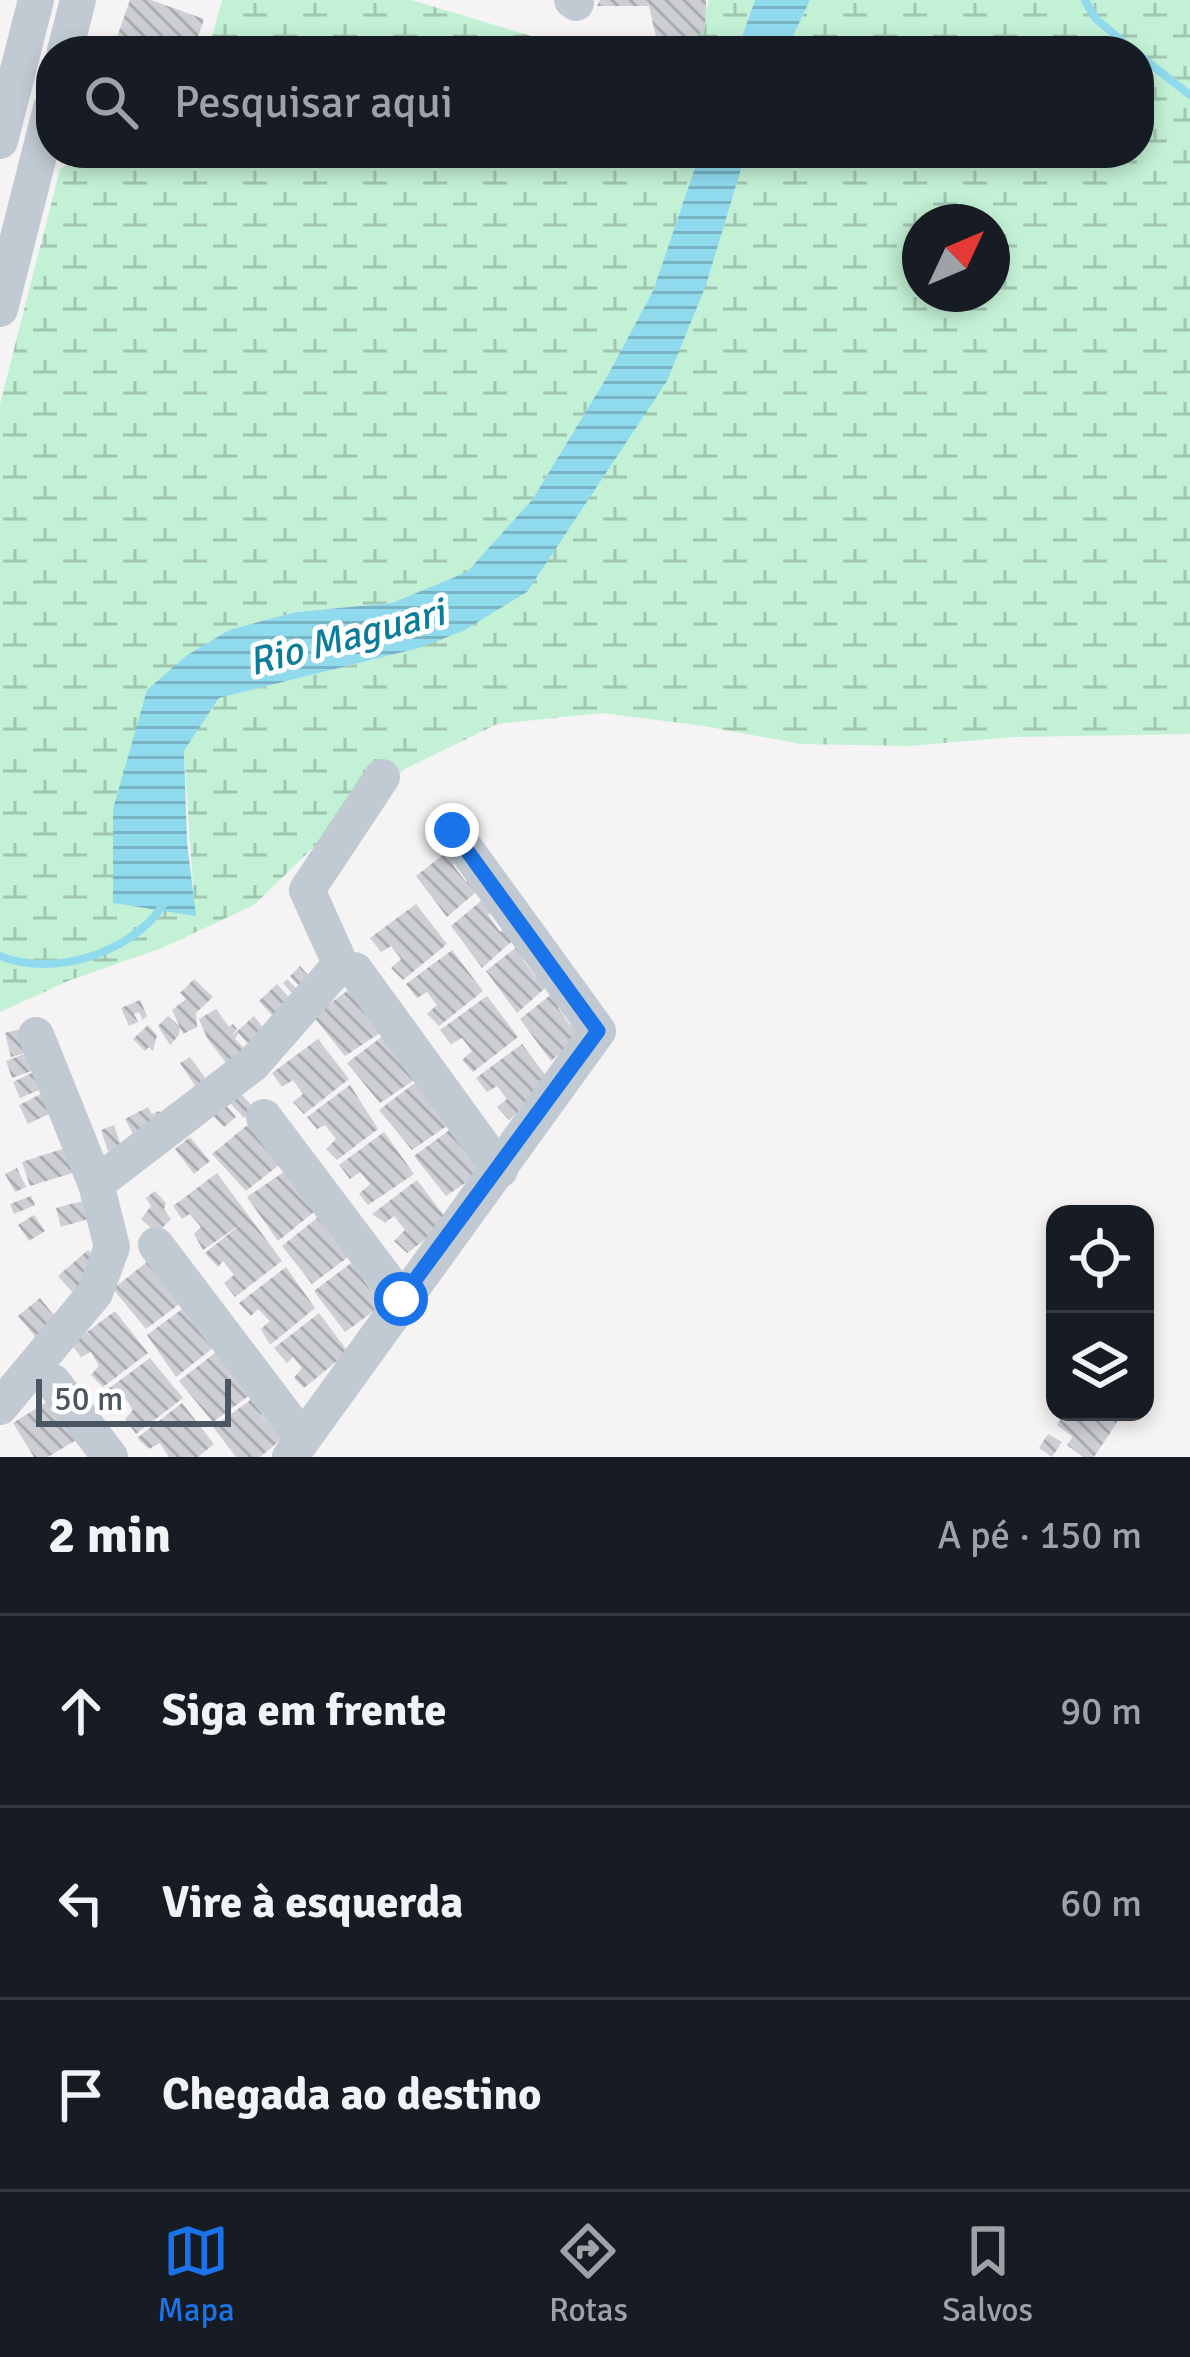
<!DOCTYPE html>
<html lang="pt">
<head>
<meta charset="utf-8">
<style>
	:root { --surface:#171b24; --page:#242831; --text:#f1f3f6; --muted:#9ea1a6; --line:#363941; --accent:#1a73e8 }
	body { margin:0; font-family:Signika,sans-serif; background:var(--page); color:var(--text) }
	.controls { position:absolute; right:36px; bottom:36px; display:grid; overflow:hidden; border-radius:24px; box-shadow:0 6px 18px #0003 }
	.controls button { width:108px; height:108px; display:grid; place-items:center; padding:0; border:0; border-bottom:3px solid var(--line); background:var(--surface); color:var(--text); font:60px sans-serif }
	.compass { position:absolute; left:902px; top:204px; width:108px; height:108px; border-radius:50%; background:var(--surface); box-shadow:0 6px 18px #0003; rotate:46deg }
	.scale { position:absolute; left:36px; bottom:30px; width:195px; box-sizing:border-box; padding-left:12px; border:6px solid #4a5661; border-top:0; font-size:33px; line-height:42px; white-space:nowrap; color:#4a5661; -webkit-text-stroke:9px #fff; paint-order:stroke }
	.stop { position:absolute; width:36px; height:36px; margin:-27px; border:9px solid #1a73e8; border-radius:50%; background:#fff }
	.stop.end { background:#1a73e8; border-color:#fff; box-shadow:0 3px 12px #0008 }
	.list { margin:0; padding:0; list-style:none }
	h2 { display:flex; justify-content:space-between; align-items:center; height:156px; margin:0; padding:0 48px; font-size:51px }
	h2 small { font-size:39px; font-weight:400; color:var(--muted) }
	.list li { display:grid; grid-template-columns:78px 1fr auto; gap:36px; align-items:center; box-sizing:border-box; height:192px; padding:0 48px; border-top:3px solid var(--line) }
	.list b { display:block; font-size:45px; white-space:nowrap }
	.list em { font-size:39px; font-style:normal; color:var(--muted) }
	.icon { flex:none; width:66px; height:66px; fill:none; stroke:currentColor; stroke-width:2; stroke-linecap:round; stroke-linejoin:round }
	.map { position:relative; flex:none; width:1190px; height:1457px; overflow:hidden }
	.search { position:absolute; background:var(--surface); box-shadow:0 6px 18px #0003; left:36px; right:36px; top:36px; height:132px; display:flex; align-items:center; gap:30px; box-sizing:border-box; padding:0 42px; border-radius:48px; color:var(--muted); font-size:45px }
	.sheet { height:732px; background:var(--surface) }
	nav { display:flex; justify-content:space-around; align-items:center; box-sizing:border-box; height:168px; border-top:3px solid var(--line); background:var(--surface); font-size:33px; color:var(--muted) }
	nav a { display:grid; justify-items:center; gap:6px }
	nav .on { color:var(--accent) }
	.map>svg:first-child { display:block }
	.wetland { fill:url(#wetland-marsh); fill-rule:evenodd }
	.water { fill:url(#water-rules) }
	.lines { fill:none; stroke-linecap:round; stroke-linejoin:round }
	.stream { stroke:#90daee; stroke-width:8 }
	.building { fill:url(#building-back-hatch) }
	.minor { stroke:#c1cad2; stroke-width:36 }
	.route { stroke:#1a73e8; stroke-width:15 }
	.labels { text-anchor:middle; stroke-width:10; stroke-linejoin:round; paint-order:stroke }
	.water-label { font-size:39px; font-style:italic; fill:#0c7c9b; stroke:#fff }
</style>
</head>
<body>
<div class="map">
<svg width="1190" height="1457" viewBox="0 0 1190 1457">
	<defs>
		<pattern id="wetland-marsh" width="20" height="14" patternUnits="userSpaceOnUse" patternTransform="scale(3)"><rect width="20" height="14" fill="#c3f1d5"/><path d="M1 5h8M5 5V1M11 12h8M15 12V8" fill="none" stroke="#a0c6b0"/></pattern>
		<pattern id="water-rules" width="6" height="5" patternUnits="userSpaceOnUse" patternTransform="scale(3)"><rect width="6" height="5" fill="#90daee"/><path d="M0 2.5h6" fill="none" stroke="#78b4c4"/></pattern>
		<pattern id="building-back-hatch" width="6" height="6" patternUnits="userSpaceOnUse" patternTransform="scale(3)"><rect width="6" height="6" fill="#cdcfd5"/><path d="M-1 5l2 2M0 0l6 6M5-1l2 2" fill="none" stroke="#a8abb0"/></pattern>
	</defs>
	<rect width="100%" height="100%" fill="#f5f3f3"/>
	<g class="wetland">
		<path d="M 222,0 L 411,0 L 582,51 L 208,51 Z"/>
		<path d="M 709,0 L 755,0 L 737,51 L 692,51 Z"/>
		<path d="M 810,0 L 1190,0 L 1190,734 L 1013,737 L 909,746 L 801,744 L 704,726 L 602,713 L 497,724 L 405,769 L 327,834 L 254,905 L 162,948 L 68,981 L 0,1012 L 0,404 L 60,169 L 86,153 L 700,153 L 653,291 L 605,380 L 532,500 L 467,573 L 392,603 L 296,612 L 147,690 L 195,916 L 184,751 L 219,698 L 419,648 L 706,285 L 746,153 L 1139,153 L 1139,51 L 786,51 ZM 920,222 L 992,222 L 992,294 L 920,294 Z"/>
	</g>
	<g class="water">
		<path d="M 755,0 L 810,0 L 786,51 L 737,51 Z"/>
		<path d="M 700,153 L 746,153 L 706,285 L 667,381 L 527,592 L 463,631 L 419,648 L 219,698 L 184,751 L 187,842 L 196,916 L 113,903 L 113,809 L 147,690 L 186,656 L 229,630 L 296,612 L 392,603 L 467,572 L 532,500 L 605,380 L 653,291 Z"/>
	</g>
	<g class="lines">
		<g class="stream">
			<path d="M 1085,0 L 1095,18 L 1134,51"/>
			<path d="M 1139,55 L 1190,95"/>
			<path d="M 0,956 C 53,978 132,953 163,905"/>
		</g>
	</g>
	<g class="building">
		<path d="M 130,0 L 151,0 L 204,19 L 193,51 L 160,51 L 117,37 Z"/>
		<path d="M 600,0 L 706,0 L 705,29 L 683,51 L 659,51 L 649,6 L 597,6 Z"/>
		<path d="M 454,846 L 463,857 L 453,865 L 466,882 L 473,876 L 483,886 L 447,917 L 416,876 Z"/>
		<path d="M 488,895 L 498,907 L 488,915 L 500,932 L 508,925 L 518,936 L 482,968 L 451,926 Z"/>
		<path d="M 416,904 L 447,944 L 403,980 L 391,968 L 401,959 L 391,946 L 381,952 L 370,938 Z"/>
		<path d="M 524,941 L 534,952 L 523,960 L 536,977 L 543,971 L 553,981 L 517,1013 L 486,971 Z"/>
		<path d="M 452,950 L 483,991 L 439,1026 L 427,1014 L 437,1005 L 427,992 L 417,998 L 406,984 Z"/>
		<path d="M 300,966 L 317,985 L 300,1001 L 283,983 L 287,979 L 299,991 L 301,988 L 290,976 Z"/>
		<path d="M 194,979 L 213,997 L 196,1013 L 197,1027 L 183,1034 L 172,1010 L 186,999 L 180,993 Z"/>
		<path d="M 358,983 L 392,1025 L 345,1056 L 313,1016 Z"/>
		<path d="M 277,984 L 296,1005 L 278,1022 L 259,1001 Z"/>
		<path d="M 558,989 L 568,1000 L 558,1008 L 570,1025 L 578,1019 L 588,1029 L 551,1061 L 520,1019 Z"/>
		<path d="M 487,996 L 518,1037 L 473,1072 L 462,1060 L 472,1051 L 462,1038 L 451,1044 L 440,1030 Z"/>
		<path d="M 140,1000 L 147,1016 L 143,1020 L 139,1012 L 134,1014 L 138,1022 L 129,1026 L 121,1008 Z"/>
		<path d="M 216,1009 L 229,1027 L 233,1024 L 237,1029 L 232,1036 L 254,1016 L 269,1035 L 254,1050 L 238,1033 L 235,1039 L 247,1051 L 230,1068 L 207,1038 L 199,1019 Z"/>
		<path d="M 168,1016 L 180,1027 L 179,1035 L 170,1045 L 158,1026 Z"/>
		<path d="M 148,1025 L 157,1035 L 153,1051 L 149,1047 L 145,1051 L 133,1039 Z"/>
		<path d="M 24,1028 L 30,1052 L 11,1057 L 5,1033 Z"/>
		<path d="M 392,1029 L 426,1072 L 380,1103 L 347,1063 Z"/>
		<path d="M 318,1039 L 349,1079 L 304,1114 L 293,1102 L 303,1094 L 293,1080 L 282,1087 L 272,1073 Z"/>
		<path d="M 522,1044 L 553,1085 L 509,1120 L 497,1107 L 507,1099 L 497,1086 L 487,1092 L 476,1078 Z"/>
		<path d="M 30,1052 L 37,1069 L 12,1078 L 6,1061 Z"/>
		<path d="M 190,1057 L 209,1083 L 199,1092 L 180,1063 Z"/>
		<path d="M 36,1071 L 44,1088 L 20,1098 L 13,1082 Z"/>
		<path d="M 424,1076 L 457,1119 L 412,1150 L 379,1110 Z"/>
		<path d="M 350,1085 L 378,1129 L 337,1160 L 326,1149 L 336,1139 L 325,1125 L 317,1129 L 307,1117 Z"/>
		<path d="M 239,1092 L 255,1109 L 244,1118 L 229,1102 Z"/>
		<path d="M 43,1093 L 53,1112 L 28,1124 L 19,1105 Z"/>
		<path d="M 224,1103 L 236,1117 L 224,1127 L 211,1114 Z"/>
		<path d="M 148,1107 L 152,1114 L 159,1111 L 165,1123 L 135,1138 L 125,1119 Z"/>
		<path d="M 256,1118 L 289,1157 L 246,1191 L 212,1154 Z"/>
		<path d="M 459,1123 L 492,1165 L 446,1196 L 414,1156 Z"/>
		<path d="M 114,1125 L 121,1146 L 108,1151 L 101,1130 Z"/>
		<path d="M 384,1132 L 414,1174 L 368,1205 L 359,1194 L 370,1184 L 360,1172 L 350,1179 L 339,1165 Z"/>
		<path d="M 190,1137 L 210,1161 L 194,1174 L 175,1149 Z"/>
		<path d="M 68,1147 L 76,1172 L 30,1186 L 22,1162 Z"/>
		<path d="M 294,1165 L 324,1204 L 278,1241 L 247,1197 Z"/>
		<path d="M 17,1168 L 26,1187 L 15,1192 L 5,1174 Z"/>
		<path d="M 217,1173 L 282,1261 L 235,1297 L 224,1283 L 234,1275 L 223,1261 L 218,1267 L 205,1253 L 241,1224 L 203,1250 L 194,1234 L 201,1227 L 190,1214 L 182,1219 L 173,1206 Z"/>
		<path d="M 417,1180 L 449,1222 L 407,1253 L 394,1241 L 405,1230 L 394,1216 L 385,1223 L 372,1214 Z"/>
		<path d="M 155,1191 L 166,1203 L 164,1209 L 171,1219 L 157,1233 L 141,1219 L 151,1206 L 146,1198 Z"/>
		<path d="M 31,1196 L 35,1205 L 14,1214 L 10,1204 Z"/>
		<path d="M 90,1199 L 95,1217 L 61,1227 L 56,1208 Z"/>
		<path d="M 323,1213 L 336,1229 L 331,1236 L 339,1246 L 355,1252 L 312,1284 L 282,1246 Z"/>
		<path d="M 34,1215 L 45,1231 L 29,1241 L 18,1225 Z"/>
		<path d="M 88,1250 L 102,1267 L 72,1292 L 58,1276 Z"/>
		<path d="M 158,1253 L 190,1296 L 146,1329 L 113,1289 Z"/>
		<path d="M 359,1257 L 370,1273 L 363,1279 L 373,1293 L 381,1286 L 392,1298 L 345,1332 L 314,1291 Z"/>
		<path d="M 286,1267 L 315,1308 L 270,1345 L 261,1329 L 270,1321 L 258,1309 L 251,1316 L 239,1303 Z"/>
		<path d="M 40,1298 L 59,1322 L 37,1339 L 18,1316 Z"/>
		<path d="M 193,1301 L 223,1340 L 176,1377 L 147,1335 Z"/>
		<path d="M 115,1311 L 148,1353 L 103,1387 L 91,1375 L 99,1366 L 91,1352 L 81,1357 L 71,1344 Z"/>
		<path d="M 319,1313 L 348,1352 L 304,1388 L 294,1378 L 302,1368 L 293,1357 L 287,1363 L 274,1348 Z"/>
		<path d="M 225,1345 L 258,1389 L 213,1422 L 179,1381 Z"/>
		<path d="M 150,1358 L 183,1398 L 136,1434 L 125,1419 L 133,1410 L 126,1399 L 114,1404 L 104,1392 Z"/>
		<path d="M 260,1393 L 272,1404 L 261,1415 L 272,1427 L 289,1433 L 260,1457 L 236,1457 L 213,1427 Z"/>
		<path d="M 58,1395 L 86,1434 L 48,1457 L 34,1457 L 13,1423 Z"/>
		<path d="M 182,1403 L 214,1444 L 198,1457 L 169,1457 L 160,1443 L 149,1449 L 137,1438 Z"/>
		<path d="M 1065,1412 L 1124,1412 L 1094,1457 L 1083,1457 L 1067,1445 L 1073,1437 L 1057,1425 Z"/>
		<path d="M 1048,1434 L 1062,1442 L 1052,1457 L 1039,1448 Z"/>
	</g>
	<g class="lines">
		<g class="minor">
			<path d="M 572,0 L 576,3"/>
			<path d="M 65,51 L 78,0"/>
			<path d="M 0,141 L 36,0"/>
			<path d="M 0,309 L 51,108"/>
			<path d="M 355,970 L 500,1170"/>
			<path d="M 36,1035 L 96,1184"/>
			<path d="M 264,1117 L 401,1299"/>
			<path d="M 156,1245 L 303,1439"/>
			<path d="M 53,1382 L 110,1457"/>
			<path d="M 0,1407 L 95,1293 L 112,1247 L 96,1184 L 253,1064 L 338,967 L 339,961 L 307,890 L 382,777"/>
			<path d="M 290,1457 L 598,1031 L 452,830"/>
		</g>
	</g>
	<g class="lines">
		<path class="route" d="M 401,1299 L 598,1031 L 452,830"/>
	</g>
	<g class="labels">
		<g class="water-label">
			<text transform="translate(346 636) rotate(-15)" y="14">Rio Maguari</text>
		</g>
	</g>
</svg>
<div class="controls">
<button><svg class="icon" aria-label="locate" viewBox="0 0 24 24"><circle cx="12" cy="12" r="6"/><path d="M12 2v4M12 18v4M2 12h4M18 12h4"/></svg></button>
<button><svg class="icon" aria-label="layers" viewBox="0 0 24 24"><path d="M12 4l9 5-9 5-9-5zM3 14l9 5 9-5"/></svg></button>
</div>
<svg class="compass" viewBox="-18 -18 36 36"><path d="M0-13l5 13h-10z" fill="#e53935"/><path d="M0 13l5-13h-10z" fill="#9ea1a6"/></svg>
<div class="scale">50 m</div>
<div class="stop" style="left:401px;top:1299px"></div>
<div class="stop end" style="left:452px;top:830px"></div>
<div class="search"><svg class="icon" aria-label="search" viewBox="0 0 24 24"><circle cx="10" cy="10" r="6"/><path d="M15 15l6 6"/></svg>Pesquisar aqui</div>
</div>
<section class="sheet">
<h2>2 min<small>A pé · 150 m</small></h2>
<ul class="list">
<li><svg class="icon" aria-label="ahead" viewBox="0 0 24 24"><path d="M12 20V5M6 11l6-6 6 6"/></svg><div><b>Siga em frente</b></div><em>90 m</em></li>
<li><svg class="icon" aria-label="left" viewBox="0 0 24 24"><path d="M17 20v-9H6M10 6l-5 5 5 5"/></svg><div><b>Vire à esquerda</b></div><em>60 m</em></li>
<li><svg class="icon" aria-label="arrive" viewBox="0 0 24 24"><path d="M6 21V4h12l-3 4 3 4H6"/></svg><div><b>Chegada ao destino</b></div></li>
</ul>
</section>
<nav>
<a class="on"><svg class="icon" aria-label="map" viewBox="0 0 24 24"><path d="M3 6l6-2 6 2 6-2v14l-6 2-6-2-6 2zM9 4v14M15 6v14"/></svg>Mapa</a>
<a><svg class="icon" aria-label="directions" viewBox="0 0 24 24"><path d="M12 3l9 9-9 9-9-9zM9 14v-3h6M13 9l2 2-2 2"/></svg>Rotas</a>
<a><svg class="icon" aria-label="saved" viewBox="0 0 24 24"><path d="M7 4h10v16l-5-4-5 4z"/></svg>Salvos</a>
</nav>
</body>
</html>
